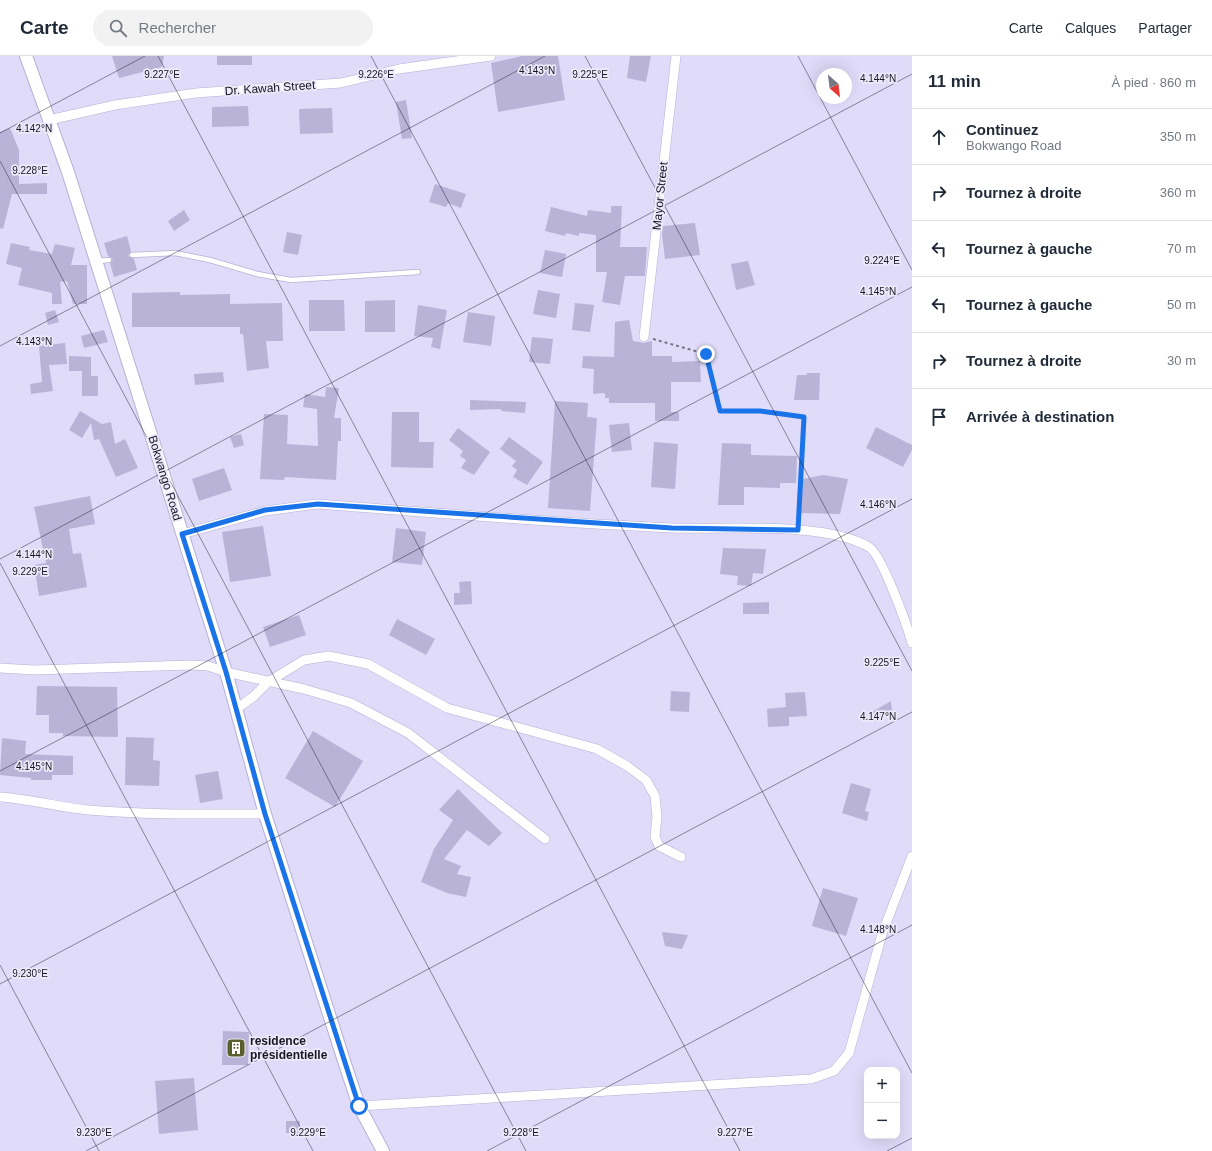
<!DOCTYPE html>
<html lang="fr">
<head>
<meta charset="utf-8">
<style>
	:root { --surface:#fff; --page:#f2f2f3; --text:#1f2937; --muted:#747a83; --line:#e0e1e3 }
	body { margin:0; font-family:Arial,sans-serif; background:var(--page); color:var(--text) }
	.controls { position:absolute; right:12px; bottom:12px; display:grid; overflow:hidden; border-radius:8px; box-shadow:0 4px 16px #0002 }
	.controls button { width:36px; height:36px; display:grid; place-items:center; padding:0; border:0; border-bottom:1px solid var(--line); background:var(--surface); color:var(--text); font:20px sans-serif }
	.compass { position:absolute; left:816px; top:12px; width:36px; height:36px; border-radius:50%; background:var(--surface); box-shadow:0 4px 16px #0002; rotate:152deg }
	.stop { position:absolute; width:12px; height:12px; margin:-9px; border:3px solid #1a73e8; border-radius:50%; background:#fff }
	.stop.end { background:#1a73e8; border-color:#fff; box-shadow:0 1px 4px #0008 }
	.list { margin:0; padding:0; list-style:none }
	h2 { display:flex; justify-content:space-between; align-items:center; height:52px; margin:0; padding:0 16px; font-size:17px }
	h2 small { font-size:13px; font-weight:400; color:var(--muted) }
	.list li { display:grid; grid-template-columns:26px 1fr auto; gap:12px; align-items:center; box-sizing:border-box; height:56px; padding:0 16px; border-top:1px solid var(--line) }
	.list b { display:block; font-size:15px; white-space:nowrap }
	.list p { margin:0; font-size:13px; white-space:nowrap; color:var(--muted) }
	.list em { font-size:13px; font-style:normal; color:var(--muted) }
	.icon { flex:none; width:22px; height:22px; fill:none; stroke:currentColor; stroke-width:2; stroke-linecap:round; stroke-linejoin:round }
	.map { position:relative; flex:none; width:912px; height:1095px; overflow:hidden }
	header { display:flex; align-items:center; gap:24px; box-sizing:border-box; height:56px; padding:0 20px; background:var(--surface); border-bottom:1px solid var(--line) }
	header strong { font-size:19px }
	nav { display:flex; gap:22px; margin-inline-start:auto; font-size:14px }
	.search { width:280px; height:36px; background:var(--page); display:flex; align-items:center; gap:10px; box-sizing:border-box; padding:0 14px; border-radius:22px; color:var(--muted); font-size:15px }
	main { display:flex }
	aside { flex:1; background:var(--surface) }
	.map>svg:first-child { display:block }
	.building { fill:#bab3d8 }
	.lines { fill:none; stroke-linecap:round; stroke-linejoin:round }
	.service-casing { stroke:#b7b0d5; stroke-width:6 }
	.minor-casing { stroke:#b7b0d5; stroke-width:10 }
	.tertiary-casing { stroke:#b7b0d5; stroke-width:14 }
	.path { stroke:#777489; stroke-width:2; stroke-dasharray:3 3; stroke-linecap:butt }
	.service { stroke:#fff; stroke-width:4.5 }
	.minor { stroke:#fff; stroke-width:9 }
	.tertiary { stroke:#fff; stroke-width:12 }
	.route { stroke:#1a73e8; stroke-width:5 }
	.ticks { fill:none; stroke:#181623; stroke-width:1; stroke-opacity:0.45 }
	.labels { text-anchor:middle; stroke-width:3.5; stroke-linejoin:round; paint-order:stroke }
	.street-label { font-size:12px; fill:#181623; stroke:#eceafa }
	.poi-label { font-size:12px; font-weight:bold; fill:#181623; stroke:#eceafa; text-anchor:start }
	.ticks-label { font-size:10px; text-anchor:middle; fill:#181623; stroke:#eceafa; stroke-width:3.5; stroke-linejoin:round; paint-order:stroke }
</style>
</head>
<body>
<header>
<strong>Carte</strong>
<div class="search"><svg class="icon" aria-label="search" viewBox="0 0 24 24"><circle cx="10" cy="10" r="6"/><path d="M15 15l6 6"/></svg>Rechercher</div>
<nav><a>Carte</a><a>Calques</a><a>Partager</a></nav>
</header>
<main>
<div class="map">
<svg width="912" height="1095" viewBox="0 0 912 1095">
	<rect width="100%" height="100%" fill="#dfdbf9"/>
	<g class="building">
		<path d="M 112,0 L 164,0 L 162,11 L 119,22 Z"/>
		<rect x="217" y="0" width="35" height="9"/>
		<path d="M 522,0 L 558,0 L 565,44 L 498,56 L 491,7 Z"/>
		<path d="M 630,0 L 651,0 L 646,26 L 627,22 Z"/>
		<path d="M 406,44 L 412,82 L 402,83 L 396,46 Z"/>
		<path d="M 248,50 L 249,70 L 212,71 L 212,51 Z"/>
		<path d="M 332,52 L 333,77 L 300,78 L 299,53 Z"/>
		<path d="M 10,72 L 19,94 L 19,128 L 47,127 L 47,138 L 12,138 L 3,173 L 0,172 L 0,76 Z"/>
		<path d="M 435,128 L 466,138 L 461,152 L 448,147 L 446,151 L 429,146 Z"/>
		<path d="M 611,150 L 622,150 L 620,191 L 647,191 L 645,220 L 625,220 L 620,249 L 602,246 L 607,216 L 596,216 L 596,179 L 579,177 L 579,180 L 566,177 L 565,180 L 545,175 L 551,151 L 587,160 L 588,154 L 611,157 Z"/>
		<path d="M 184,154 L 190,164 L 174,175 L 168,165 Z"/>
		<path d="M 695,167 L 700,199 L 665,203 L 662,178 L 663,170 Z"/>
		<path d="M 287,176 L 302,179 L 298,199 L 283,196 Z"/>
		<path d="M 127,180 L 131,195 L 128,200 L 134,203 L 137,214 L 114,221 L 110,207 L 113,203 L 108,200 L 104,187 Z"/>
		<path d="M 11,187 L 30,191 L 29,194 L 52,198 L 55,188 L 75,192 L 71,209 L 87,209 L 87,248 L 73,248 L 67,225 L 60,226 L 62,248 L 52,248 L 52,237 L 18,229 L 22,212 L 6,208 Z"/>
		<path d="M 545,194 L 566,198 L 562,221 L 540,217 Z"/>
		<path d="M 748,205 L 755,229 L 736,234 L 731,208 Z"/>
		<path d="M 538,234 L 560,238 L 556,262 L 533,258 Z"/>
		<path d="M 180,236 L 180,239 L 230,238 L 230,248 L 282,247 L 283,285 L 266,285 L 269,312 L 247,315 L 243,278 L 240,278 L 240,271 L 132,271 L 132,237 Z"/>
		<path d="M 309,244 L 344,244 L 345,275 L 309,275 Z"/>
		<path d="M 395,244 L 395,276 L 365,276 L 365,245 Z"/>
		<path d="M 575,247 L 594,249 L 590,276 L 572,274 Z"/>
		<path d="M 418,249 L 447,254 L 440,293 L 431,291 L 433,282 L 414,280 Z"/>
		<path d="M 55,254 L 59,266 L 48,269 L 45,257 Z"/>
		<path d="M 468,256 L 495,260 L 491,290 L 463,286 Z"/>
		<path d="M 629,264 L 633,285 L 644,287 L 652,285 L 652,300 L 672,300 L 672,306 L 700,305 L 701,326 L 671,326 L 671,356 L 679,356 L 679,365 L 655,365 L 655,347 L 609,347 L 609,342 L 605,342 L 605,337 L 593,338 L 594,313 L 582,312 L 583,300 L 614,301 L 615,266 Z"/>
		<path d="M 104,274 L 108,286 L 84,292 L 81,280 Z"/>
		<path d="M 532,281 L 553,283 L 550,308 L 529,306 Z"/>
		<path d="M 65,287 L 67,308 L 49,309 L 53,335 L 31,338 L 30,328 L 42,326 L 39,290 Z"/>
		<path d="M 69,300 L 91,301 L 91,320 L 98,320 L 98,340 L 82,340 L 82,315 L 69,315 Z"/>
		<path d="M 223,316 L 224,326 L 195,329 L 194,318 Z"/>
		<path d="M 807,317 L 820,317 L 819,344 L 794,344 L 797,319 L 807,319 Z"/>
		<path d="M 326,331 L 339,332 L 334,362 L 341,362 L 341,385 L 338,385 L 336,424 L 285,421 L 284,424 L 260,423 L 264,358 L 288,359 L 287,388 L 318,390 L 317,353 L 303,351 L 305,338 L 325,341 Z"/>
		<path d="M 470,344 L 526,346 L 525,357 L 501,355 L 501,353 L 470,354 Z"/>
		<path d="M 555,345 L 588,347 L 587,361 L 597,362 L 590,455 L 548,452 Z"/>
		<path d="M 80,355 L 102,368 L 111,366 L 115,388 L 125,383 L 138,412 L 116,421 L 99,383 L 94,384 L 91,367 L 82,382 L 69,374 Z"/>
		<path d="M 392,356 L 419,356 L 419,386 L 434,386 L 433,412 L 391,411 Z"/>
		<path d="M 629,367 L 632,394 L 612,396 L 609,369 Z"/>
		<path d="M 876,371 L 912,389 L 912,394 L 903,411 L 866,392 Z"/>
		<path d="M 458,372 L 490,396 L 474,419 L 461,412 L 466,404 L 460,400 L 463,395 L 449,384 Z"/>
		<path d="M 241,378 L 244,389 L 234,392 L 230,381 Z"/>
		<path d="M 509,381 L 543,406 L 527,429 L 513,421 L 517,414 L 512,410 L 516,405 L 500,393 Z"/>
		<path d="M 654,386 L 678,388 L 675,433 L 651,431 Z"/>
		<path d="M 722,387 L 751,388 L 751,399 L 797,400 L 796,427 L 780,427 L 780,432 L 744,431 L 744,449 L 718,449 Z"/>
		<path d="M 224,412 L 232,434 L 199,445 L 192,423 Z"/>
		<path d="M 823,419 L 848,423 L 840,458 L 801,457 L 803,423 Z"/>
		<path d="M 90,440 L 95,468 L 69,473 L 73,498 L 81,497 L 87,531 L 39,540 L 34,509 L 46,507 L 34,451 Z"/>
		<path d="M 263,470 L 271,520 L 230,526 L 222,476 Z"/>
		<path d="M 396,472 L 426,476 L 422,509 L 392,506 Z"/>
		<path d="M 723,492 L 766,493 L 763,518 L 753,517 L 751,530 L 737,529 L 738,520 L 720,518 Z"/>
		<path d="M 471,525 L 472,548 L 454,549 L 454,537 L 460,537 L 459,526 Z"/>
		<path d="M 769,546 L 769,558 L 743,558 L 743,547 Z"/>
		<path d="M 299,559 L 306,579 L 270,591 L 263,571 Z"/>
		<path d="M 397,563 L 435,583 L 426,599 L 389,579 Z"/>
		<path d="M 37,630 L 117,631 L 118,681 L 63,680 L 63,677 L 49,677 L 49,659 L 36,659 Z"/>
		<path d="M 671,635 L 690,636 L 689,656 L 670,655 Z"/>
		<path d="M 805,636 L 807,660 L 789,661 L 789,670 L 768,671 L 767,653 L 786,651 L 785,637 Z"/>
		<path d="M 891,645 L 892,658 L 875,665 L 872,656 Z"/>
		<path d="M 313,675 L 363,705 L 335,751 L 285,722 Z"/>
		<path d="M 126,681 L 154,682 L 153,704 L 160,705 L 159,730 L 125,729 Z"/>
		<path d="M 2,682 L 26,685 L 25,698 L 73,700 L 73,719 L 52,719 L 52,724 L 31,724 L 31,722 L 0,719 Z"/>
		<path d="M 218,715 L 223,743 L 200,747 L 195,719 Z"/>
		<path d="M 851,727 L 871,733 L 865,755 L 869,756 L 867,765 L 842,757 Z"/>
		<path d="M 458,733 L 502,777 L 489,790 L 467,774 L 444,803 L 461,810 L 457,818 L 471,821 L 466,841 L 447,837 L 421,826 L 434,793 L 453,764 L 439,754 Z"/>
		<path d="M 823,832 L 858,842 L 846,880 L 812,870 Z"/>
		<path d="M 662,876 L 688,879 L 682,893 L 665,890 Z"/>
		<path d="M 223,975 L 249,976 L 248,1009 L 222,1009 Z"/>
		<path d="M 194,1022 L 198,1074 L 159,1078 L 155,1025 Z"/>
		<path d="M 286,1065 L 300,1065 L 299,1077 L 286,1077 Z"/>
	</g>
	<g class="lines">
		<defs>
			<g id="service">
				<path d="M 132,199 L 175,197 L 210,204 L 257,218 L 291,224 L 418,216"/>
				<path d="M 98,205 L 109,204"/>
			</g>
			<g id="minor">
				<path d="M 49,64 L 115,49 L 196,37 L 341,27 L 399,13 L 491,0"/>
				<path d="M 644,281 L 676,0"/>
				<path d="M 182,478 L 265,455 L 317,448 C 435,457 554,467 672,472 C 724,474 825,465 869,491 C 882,499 907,569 912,587"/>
				<path d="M 0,612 L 34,614 L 191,609 L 208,610 L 226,616 L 304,633 L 351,647 L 408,677 L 545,783"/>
				<path d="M 236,653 L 253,641 L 268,626 L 304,604 L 329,600 L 368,608 L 447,652 L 597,693 L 627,710 L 646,724 L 655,740 L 657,761 L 655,781 L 659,790 L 681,801"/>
				<path d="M 0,741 C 30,743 58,751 88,754 C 146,759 206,758 265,758"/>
				<path d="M 359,1050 L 811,1023 L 834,1015 L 849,997 L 882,878 L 912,800"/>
			</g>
			<path id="tertiary" d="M 26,0 L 68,116 L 226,616 L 265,758 L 345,1008 L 359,1050 L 383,1095"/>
		</defs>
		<use href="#service" class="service-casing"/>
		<use href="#minor" class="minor-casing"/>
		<use href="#tertiary" class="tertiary-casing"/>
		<path class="path" d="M 653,283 L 706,298 L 719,355 L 760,355 L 804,361 L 798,465"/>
		<use href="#service" class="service"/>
		<use href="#minor" class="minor"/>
		<use href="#tertiary" class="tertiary"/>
	</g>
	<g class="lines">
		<path class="route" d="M 359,1050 L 265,758 L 226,616 L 182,478 L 265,454 L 318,448 L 672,472 L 798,474 L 804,361 L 760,355 L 720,355 L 706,298"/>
	</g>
	<path class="ticks" d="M 158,0 L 740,1095M 371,0 L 912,1017M 585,0 L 912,615M 798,0 L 912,214M 0,77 L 145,0M 0,105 L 526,1095M 0,290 L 545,0M 0,503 L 912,18M 0,507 L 313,1095M 0,715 L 912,231M 0,909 L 99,1095M 0,928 L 912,443M 86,1095 L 912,656M 487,1095 L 912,869M 887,1095 L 912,1082"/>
	<defs>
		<symbol id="building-square" viewBox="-11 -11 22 22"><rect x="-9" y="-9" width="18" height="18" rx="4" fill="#5a5e2c" stroke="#eceafa"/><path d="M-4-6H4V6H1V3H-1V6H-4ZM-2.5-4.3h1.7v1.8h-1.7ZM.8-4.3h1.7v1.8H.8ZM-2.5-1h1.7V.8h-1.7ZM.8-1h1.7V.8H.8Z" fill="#fff"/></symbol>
	</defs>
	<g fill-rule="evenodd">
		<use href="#building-square" x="225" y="981" width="22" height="22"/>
	</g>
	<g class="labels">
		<g class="street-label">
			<text transform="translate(270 32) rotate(-4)" y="4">Dr. Kawah Street</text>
			<text transform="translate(660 140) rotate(-84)" y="4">Mayor Street</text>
			<text transform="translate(165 422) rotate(73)" y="4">Bokwango Road</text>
		</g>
		<g class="poi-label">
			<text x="250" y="989">residence<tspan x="250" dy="14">présidentielle</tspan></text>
		</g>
	</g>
	<g class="ticks-label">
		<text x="537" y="18">4.143°N</text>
		<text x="162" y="22">9.227°E</text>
		<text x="376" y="22">9.226°E</text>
		<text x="590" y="22">9.225°E</text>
		<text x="878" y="26">4.144°N</text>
		<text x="34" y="76">4.142°N</text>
		<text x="30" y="118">9.228°E</text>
		<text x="882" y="208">9.224°E</text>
		<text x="878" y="239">4.145°N</text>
		<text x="34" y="289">4.143°N</text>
		<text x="878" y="452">4.146°N</text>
		<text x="34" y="502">4.144°N</text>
		<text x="30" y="519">9.229°E</text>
		<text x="882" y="610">9.225°E</text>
		<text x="878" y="664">4.147°N</text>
		<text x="34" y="714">4.145°N</text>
		<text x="878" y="877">4.148°N</text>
		<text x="30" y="921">9.230°E</text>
		<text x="94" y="1080">9.230°E</text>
		<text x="308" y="1080">9.229°E</text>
		<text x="521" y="1080">9.228°E</text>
		<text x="735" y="1080">9.227°E</text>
	</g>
</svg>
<div class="controls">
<button>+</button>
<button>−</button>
</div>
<svg class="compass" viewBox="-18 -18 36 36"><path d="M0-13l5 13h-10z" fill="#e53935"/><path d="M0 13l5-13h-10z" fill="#747a83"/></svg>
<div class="stop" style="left:359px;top:1050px"></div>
<div class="stop end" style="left:706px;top:298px"></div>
</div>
<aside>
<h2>11 min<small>À pied · 860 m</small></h2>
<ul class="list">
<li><svg class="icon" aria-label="ahead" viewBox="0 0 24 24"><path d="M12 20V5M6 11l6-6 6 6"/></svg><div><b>Continuez</b><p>Bokwango Road</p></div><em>350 m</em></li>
<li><svg class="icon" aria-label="right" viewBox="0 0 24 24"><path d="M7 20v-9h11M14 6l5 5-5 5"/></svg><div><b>Tournez à droite</b></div><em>360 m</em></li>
<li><svg class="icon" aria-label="left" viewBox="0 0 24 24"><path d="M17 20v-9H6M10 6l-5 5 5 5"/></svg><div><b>Tournez à gauche</b></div><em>70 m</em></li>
<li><svg class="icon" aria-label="left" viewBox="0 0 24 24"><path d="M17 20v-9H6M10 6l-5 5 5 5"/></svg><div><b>Tournez à gauche</b></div><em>50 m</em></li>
<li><svg class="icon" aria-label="right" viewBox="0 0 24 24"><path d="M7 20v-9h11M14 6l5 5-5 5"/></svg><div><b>Tournez à droite</b></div><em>30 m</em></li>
<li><svg class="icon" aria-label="arrive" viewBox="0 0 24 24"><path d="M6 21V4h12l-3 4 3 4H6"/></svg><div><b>Arrivée à destination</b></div></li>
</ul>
</aside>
</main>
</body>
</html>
